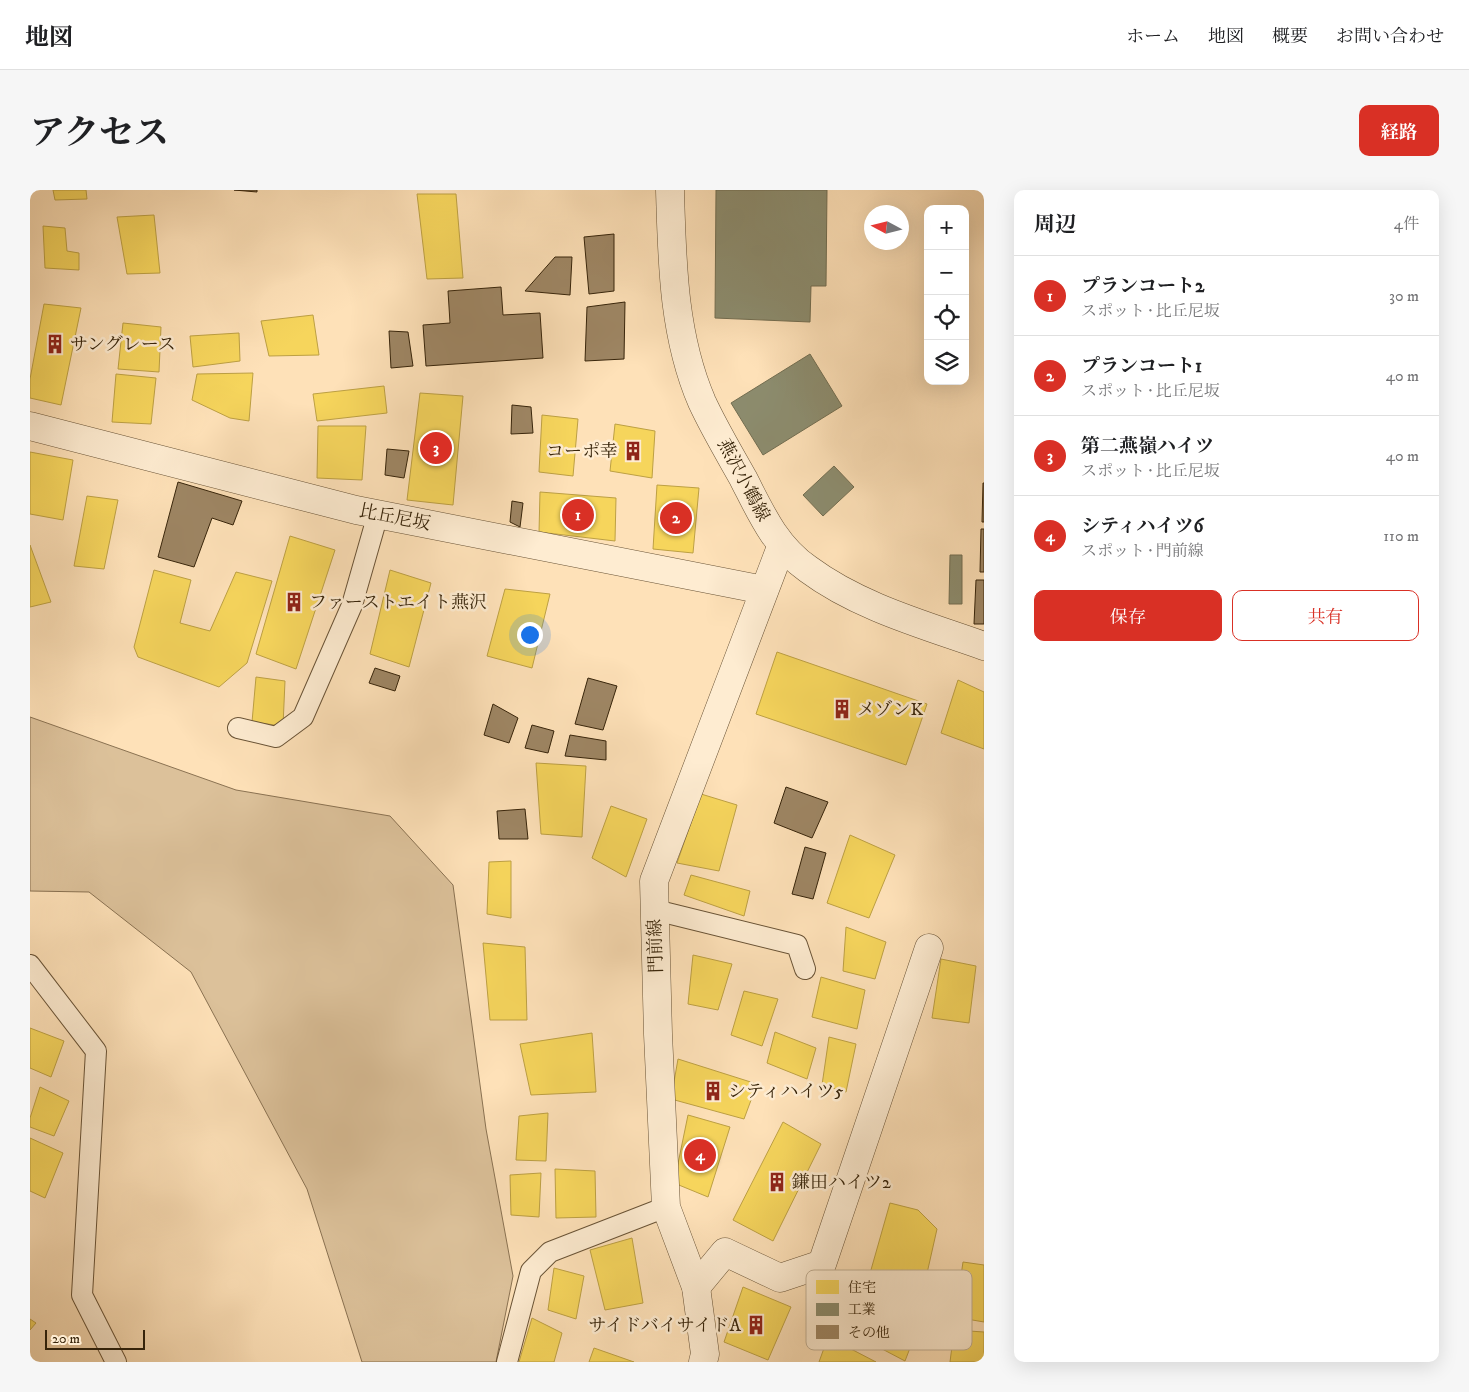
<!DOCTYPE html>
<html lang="ja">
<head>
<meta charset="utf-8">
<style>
	:root { --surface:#fff; --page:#f6f6f6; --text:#202124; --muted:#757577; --line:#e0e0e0; --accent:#d93025 }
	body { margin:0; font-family:"IM FELL DW Pica","Noto Serif JP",serif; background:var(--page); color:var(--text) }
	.controls { position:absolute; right:15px; top:15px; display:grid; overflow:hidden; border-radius:10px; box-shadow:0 5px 20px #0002 }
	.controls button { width:45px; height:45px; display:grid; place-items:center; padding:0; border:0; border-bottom:1px solid var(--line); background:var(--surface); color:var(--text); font:25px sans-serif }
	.compass { position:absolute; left:834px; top:15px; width:45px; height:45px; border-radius:50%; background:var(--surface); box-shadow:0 5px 20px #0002; rotate:277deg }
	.scale { position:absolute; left:15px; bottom:12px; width:100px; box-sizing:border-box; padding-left:5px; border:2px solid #37240a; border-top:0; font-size:14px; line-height:18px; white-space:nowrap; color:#37240a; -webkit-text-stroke:4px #feecd1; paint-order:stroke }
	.you { position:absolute; left:499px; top:444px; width:18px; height:18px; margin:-12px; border:4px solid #fff; border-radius:50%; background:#1a73e8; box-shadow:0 0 0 8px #1a73e833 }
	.badge { display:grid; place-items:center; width:32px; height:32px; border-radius:50%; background:var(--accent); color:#fff; font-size:16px; font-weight:700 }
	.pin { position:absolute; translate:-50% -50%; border:2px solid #fff; box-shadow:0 1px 5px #0006 }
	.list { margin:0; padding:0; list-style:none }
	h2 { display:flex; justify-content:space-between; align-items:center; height:65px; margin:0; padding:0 20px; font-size:21px }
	h2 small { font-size:16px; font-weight:400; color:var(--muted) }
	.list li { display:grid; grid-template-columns:32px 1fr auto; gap:15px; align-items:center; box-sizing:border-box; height:80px; padding:0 20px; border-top:1px solid var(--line) }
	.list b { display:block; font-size:19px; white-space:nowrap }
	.list p { margin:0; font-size:16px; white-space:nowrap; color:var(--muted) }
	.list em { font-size:16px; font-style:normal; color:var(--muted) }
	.actions { display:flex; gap:10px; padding:15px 20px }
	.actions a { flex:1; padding:11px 0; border:1px solid var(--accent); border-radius:10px; text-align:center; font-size:18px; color:var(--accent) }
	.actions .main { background:var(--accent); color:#fff }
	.icon { flex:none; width:28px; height:28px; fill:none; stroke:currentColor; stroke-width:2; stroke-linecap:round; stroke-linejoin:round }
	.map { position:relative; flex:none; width:954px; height:1172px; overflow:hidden; border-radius:10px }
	header { display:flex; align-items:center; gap:30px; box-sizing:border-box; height:70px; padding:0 25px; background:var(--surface); border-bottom:1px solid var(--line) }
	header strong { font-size:24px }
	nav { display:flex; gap:28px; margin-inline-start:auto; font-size:18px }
	.intro { display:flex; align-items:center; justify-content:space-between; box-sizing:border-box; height:120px; padding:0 30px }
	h1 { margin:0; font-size:35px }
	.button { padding:12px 22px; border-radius:10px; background:var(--accent); color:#fff; font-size:18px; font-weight:700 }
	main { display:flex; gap:30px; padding:0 30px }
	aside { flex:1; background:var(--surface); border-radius:10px; box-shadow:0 5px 20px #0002 }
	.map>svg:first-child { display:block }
	.green { fill:#dcc19a; stroke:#8a7252 }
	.homes { fill:#f6d55c; stroke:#bda043 }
	.industry { fill:#8c8c6e; stroke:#726d50 }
	.building { fill:#9e8664; stroke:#37240a }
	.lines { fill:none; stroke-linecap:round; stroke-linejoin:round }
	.service-casing { stroke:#695336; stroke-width:22 }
	.minor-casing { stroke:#695336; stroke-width:29 }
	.tertiary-casing { stroke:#695336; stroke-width:29 }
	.service { stroke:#feecd1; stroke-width:20 }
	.minor { stroke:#feecd1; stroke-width:28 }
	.tertiary { stroke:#feecd1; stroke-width:28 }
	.labels { text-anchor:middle; stroke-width:5; stroke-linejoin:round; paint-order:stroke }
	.poi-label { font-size:18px; fill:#37240a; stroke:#feecd1; text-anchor:start }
	.street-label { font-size:18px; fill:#37240a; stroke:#feecd1 }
	.key { fill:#feecd1; stroke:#c2b095; stroke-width:1 }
	.key-label { font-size:14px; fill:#37240a }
</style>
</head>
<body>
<header>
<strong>地図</strong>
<nav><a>ホーム</a><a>地図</a><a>概要</a><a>お問い合わせ</a></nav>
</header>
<div class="intro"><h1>アクセス</h1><a class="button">経路</a></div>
<main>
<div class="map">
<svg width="954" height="1172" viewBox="0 0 954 1172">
	<rect width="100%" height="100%" fill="#fee1b8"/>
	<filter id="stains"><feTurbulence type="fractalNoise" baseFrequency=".004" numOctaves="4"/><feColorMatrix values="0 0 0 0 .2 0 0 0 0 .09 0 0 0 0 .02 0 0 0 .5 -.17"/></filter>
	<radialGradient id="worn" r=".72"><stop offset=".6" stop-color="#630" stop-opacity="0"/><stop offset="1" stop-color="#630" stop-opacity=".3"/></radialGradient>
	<path class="green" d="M 0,527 L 206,600 L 360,626 L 423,695 L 456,939 L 483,1086 L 466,1172 L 332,1172 L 277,999 L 161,782 L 59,702 L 0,701 Z"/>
	<g class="homes">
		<path d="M 23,0 L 56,0 L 57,9 L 25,10 Z"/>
		<path d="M 387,4 L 426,4 L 433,88 L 397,89 Z"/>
		<path d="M 124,25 L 130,83 L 97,84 L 87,27 Z"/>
		<path d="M 13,36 L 35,38 L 37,61 L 49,63 L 49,80 L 15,78 Z"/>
		<path d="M 14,114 L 51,118 L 31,215 L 0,208 L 0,189 Z"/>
		<path d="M 283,125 L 289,165 L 239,166 L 231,131 Z"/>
		<path d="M 93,133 L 131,137 L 129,182 L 88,179 Z"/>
		<path d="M 209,143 L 210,171 L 163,177 L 160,146 Z"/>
		<path d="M 223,183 L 219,231 L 200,228 L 162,210 L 167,184 Z"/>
		<path d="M 86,184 L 126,188 L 121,234 L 82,232 Z"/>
		<path d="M 354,196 L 357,223 L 287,231 L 283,204 Z"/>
		<path d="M 390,203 L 433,206 L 423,315 L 377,310 Z"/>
		<path d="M 512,225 L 548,229 L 543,286 L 509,282 Z"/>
		<path d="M 585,234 L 625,241 L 622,288 L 580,281 Z"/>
		<path d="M 288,236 L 336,236 L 332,290 L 287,288 Z"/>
		<path d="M 0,262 L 43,270 L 33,330 L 0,324 Z"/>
		<path d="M 627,295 L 669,298 L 663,363 L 623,359 Z"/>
		<path d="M 510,302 L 586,308 L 585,351 L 509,342 Z"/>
		<path d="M 57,306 L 88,310 L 74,379 L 44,376 Z"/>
		<path d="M 260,346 L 305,360 L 266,479 L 226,464 Z"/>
		<path d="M 0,355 L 21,412 L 0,417 Z"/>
		<path d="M 124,380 L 161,390 L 150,433 L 180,441 L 206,382 L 242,391 L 217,473 L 189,497 L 108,467 L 104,457 Z"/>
		<path d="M 360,380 L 401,393 L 379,477 L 340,464 Z"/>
		<path d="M 475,399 L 520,404 L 502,478 L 457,466 Z"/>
		<path d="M 747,462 L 897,514 L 876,575 L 726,524 Z"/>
		<path d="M 226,487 L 255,491 L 253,536 L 222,532 Z"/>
		<path d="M 928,490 L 954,502 L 954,559 L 911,543 Z"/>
		<path d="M 506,573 L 556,576 L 552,647 L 511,644 Z"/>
		<path d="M 671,604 L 707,615 L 689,681 L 647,673 Z"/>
		<path d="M 581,616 L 617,629 L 596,687 L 562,668 Z"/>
		<path d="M 820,645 L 865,665 L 839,728 L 797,713 Z"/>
		<path d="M 481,671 L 481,728 L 457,724 L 459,672 Z"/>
		<path d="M 661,685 L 720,701 L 714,726 L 654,705 Z"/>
		<path d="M 816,737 L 856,752 L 845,789 L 813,781 Z"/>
		<path d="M 453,753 L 495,757 L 497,830 L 460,830 Z"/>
		<path d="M 663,765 L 702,774 L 688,820 L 658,814 Z"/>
		<path d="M 911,769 L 946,776 L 939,833 L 902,828 Z"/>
		<path d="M 791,787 L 835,800 L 827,839 L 782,827 Z"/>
		<path d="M 714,801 L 748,809 L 732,856 L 701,845 Z"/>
		<path d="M 0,838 L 34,851 L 21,887 L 0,878 Z"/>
		<path d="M 745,842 L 786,858 L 777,889 L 737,873 Z"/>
		<path d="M 562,843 L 566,902 L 501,905 L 490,854 Z"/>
		<path d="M 799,847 L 826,854 L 816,902 L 792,895 Z"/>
		<path d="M 648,869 L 727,894 L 714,929 L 641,909 Z"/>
		<path d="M 10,897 L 39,911 L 24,946 L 0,937 L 0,928 Z"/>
		<path d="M 518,923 L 516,971 L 486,970 L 489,926 Z"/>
		<path d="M 658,925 L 700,937 L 678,1007 L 644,993 Z"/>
		<path d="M 753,932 L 791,954 L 743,1051 L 703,1030 Z"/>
		<path d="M 0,948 L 33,963 L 15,1008 L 0,1001 Z"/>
		<path d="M 525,979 L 565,981 L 566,1027 L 526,1028 Z"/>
		<path d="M 511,983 L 509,1027 L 481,1025 L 480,985 Z"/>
		<path d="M 860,1013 L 888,1020 L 907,1039 L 891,1110 L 837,1094 Z"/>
		<path d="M 602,1048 L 613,1113 L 575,1120 L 560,1060 Z"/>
		<path d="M 933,1072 L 954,1075 L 954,1132 L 925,1127 Z"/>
		<path d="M 524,1078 L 554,1086 L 546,1129 L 518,1120 Z"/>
		<path d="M 812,1095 L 890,1132 L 875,1171 L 797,1130 Z"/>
		<path d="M 713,1097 L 761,1117 L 738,1170 L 694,1152 Z"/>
		<path d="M 502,1128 L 532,1143 L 524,1172 L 489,1172 Z"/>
		<path d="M 0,1129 L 6,1133 L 0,1140 Z"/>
		<path d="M 924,1140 L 954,1142 L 954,1172 L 920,1172 Z"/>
		<path d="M 798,1147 L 846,1172 L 789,1172 Z"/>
		<path d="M 564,1158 L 604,1172 L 559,1172 Z"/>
	</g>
	<g class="industry">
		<path d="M 686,0 L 797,0 L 796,96 L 781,96 L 780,132 L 685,128 Z"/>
		<path d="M 780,164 L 812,216 L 733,265 L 701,213 Z"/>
		<path d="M 804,276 L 824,297 L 793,326 L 773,305 Z"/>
		<path d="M 920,365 L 932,365 L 932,414 L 919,414 Z"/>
	</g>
	<g class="building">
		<path d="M 204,0 L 227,0 L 227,2 Z"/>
		<path d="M 584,44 L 584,101 L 559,104 L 554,47 Z"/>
		<path d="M 525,67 L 542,67 L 540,105 L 495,101 Z"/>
		<path d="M 471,97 L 473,125 L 510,123 L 513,168 L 396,176 L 393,135 L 420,133 L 418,101 Z"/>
		<path d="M 595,112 L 594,169 L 555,171 L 557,117 Z"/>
		<path d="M 359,141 L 378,142 L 383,176 L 361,178 Z"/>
		<path d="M 482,215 L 501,217 L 503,243 L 481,244 Z"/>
		<path d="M 357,259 L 379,261 L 374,288 L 355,285 Z"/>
		<path d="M 148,292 L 212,311 L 203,335 L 182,328 L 164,377 L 128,367 Z"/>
		<path d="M 953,293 L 954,293 L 954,332 L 952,332 Z"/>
		<path d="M 482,311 L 493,313 L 490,337 L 480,332 Z"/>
		<path d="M 951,339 L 954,339 L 954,382 L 950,382 Z"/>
		<path d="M 946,390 L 954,390 L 954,434 L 944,434 Z"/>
		<path d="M 345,478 L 370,486 L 365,501 L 339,493 Z"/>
		<path d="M 558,488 L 587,496 L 573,540 L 545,534 Z"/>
		<path d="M 463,514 L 488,528 L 479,553 L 454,545 Z"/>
		<path d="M 502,535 L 524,541 L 518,563 L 495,558 Z"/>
		<path d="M 540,545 L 576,551 L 576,570 L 535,566 Z"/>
		<path d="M 756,597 L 798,612 L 782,648 L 744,633 Z"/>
		<path d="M 495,619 L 498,649 L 469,649 L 467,621 Z"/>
		<path d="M 775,657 L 796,663 L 783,709 L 762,704 Z"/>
	</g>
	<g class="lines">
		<defs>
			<g id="service">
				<path d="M 208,538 L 246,547 L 273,527 L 322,415 L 348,324"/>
				<path d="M 625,720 L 767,755 L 775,779"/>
				<path d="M 0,775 L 66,861 L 52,1105 L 86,1172"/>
				<path d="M 477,1172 L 501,1081 L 520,1062 L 636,1017"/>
			</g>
			<g id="minor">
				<path d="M 0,236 L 326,320 L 734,400"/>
				<path d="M 666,1097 L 695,1062 L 750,1088 L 792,1074 L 899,758"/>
				<path d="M 673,1172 L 675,1164 L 666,1097 L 636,1017 L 628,844 L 624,691 L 751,357"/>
			</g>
			<path id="tertiary" d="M 640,0 C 642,71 643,145 672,212 C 684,238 699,263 713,288 C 731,323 745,356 778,379 C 829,417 895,435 954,456"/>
		</defs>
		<use href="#service" class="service-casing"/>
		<use href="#minor" class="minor-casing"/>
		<use href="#tertiary" class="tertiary-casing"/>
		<use href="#service" class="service"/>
		<use href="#minor" class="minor"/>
		<use href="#tertiary" class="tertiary"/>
	</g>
	<defs>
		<symbol id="building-bare" viewBox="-9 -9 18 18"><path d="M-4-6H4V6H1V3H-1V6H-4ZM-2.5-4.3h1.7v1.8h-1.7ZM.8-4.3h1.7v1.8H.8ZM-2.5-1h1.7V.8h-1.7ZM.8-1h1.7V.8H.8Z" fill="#8f2418" stroke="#feecd1" stroke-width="2.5" paint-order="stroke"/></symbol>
	</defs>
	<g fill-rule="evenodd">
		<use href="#building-bare" x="11" y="140" width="28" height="28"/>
		<use href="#building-bare" x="589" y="247" width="28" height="28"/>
		<use href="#building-bare" x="250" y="398" width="28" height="28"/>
		<use href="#building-bare" x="798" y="505" width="28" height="28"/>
		<use href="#building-bare" x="669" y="887" width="28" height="28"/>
		<use href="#building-bare" x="733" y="978" width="28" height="28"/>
		<use href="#building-bare" x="712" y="1121" width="28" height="28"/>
	</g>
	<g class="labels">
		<g class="poi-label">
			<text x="40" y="160">サングレース</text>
			<text x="588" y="267" text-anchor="end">コーポ幸</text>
			<text x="279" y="418">ファーストエイト燕沢</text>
			<text x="827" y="525">メゾンK</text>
			<text x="698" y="907">シティハイツ5</text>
			<text x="762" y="998">鎌田ハイツ2</text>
			<text x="711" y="1141" text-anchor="end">サイドバイサイドA</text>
		</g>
		<g class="street-label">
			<text transform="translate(714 290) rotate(62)" y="6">燕沢小鶴線</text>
			<text transform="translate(365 327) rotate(11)" y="6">比丘尼坂</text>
			<text transform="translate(625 756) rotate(-92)" y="6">門前線</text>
		</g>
	</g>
	<rect x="776" y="1080" width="166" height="80" rx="8" class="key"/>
	<rect x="786" y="1090" width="23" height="14" fill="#f6d55c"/>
	<rect x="786" y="1113" width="23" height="13" fill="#8c8c6e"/>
	<rect x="786" y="1135" width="23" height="14" fill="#9e8664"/>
	<g class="key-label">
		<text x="818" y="1102">住宅</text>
		<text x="818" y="1124">工業</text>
		<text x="818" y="1147">その他</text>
	</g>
	<rect width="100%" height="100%" filter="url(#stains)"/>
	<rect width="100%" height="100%" fill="url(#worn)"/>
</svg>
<div class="controls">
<button>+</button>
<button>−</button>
<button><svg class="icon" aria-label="locate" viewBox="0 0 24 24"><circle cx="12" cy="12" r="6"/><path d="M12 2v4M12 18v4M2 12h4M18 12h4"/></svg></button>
<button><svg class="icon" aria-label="layers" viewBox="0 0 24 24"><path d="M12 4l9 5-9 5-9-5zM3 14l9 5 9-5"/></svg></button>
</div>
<svg class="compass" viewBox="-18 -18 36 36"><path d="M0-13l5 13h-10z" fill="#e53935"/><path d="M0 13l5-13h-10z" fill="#757577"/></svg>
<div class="scale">20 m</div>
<div class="you"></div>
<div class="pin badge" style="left:548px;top:325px">1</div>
<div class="pin badge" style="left:646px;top:328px">2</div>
<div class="pin badge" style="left:406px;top:258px">3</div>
<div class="pin badge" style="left:670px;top:965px">4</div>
</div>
<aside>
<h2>周辺<small>4件</small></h2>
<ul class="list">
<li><span class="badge">1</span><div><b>プランコート2</b><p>スポット · 比丘尼坂</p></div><em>30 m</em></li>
<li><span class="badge">2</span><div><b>プランコート1</b><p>スポット · 比丘尼坂</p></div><em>40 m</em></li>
<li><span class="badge">3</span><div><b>第二燕嶺ハイツ</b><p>スポット · 比丘尼坂</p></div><em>40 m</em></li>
<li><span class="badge">4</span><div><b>シティハイツ6</b><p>スポット · 門前線</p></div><em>110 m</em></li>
</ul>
<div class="actions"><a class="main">保存</a><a>共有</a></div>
</aside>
</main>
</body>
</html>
